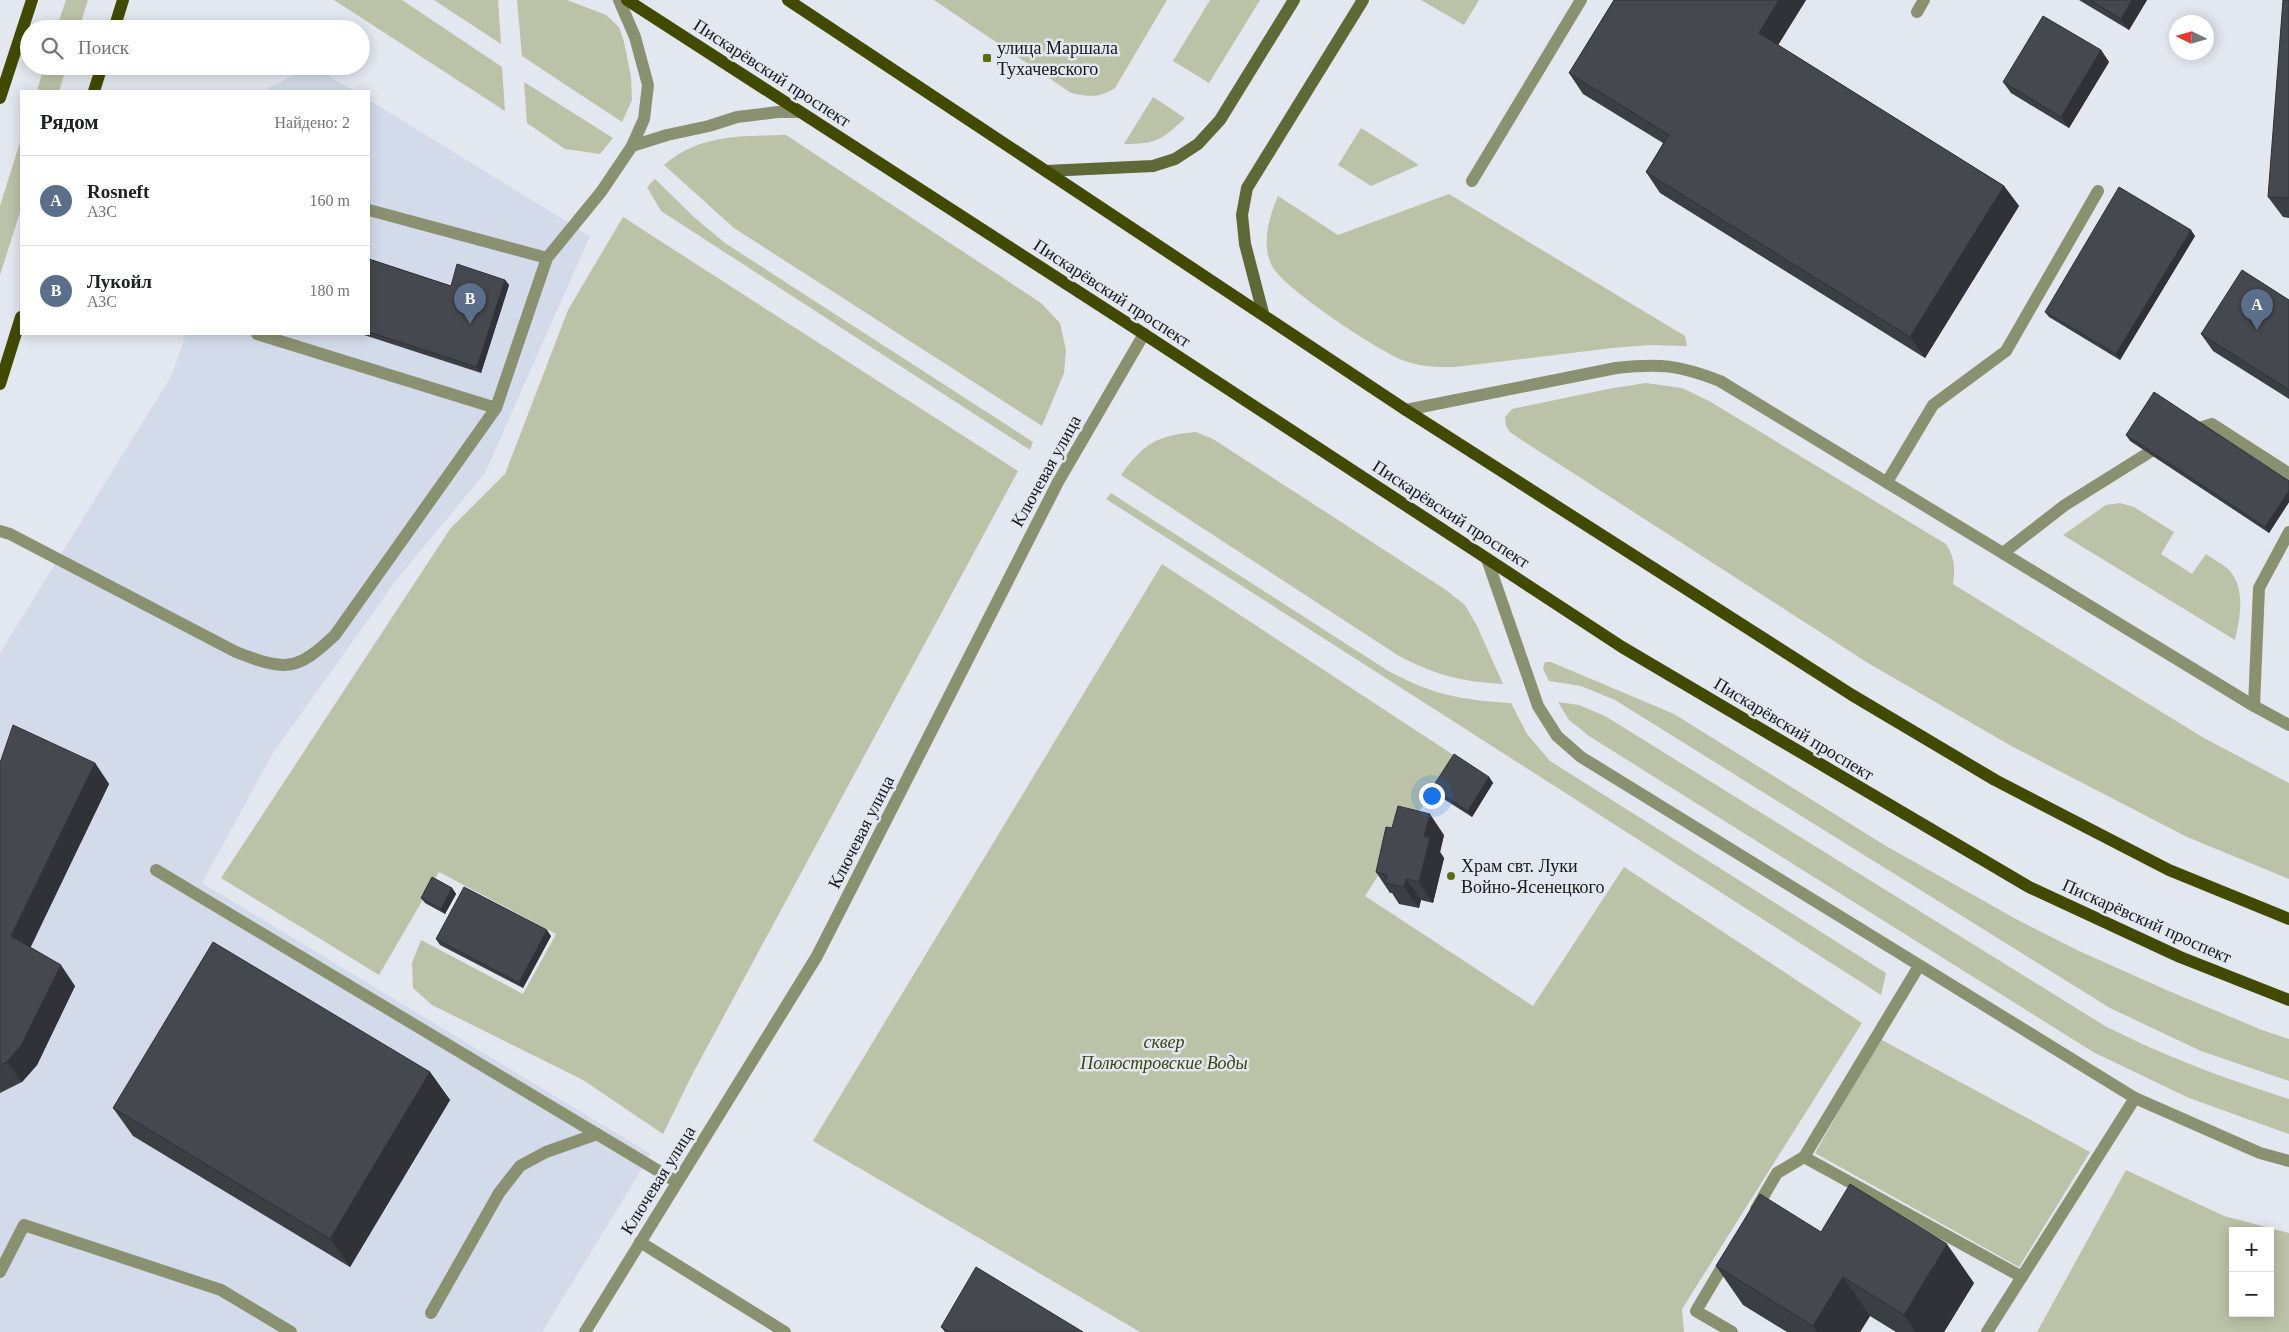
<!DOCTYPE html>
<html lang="ru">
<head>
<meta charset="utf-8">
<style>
	:root { --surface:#fff; --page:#f2f2f2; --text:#202124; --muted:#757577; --line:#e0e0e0; --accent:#606c14 }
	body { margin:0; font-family:"Times New Roman",serif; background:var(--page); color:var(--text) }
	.controls { position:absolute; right:15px; bottom:15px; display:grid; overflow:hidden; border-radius:0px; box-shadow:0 2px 12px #0003 }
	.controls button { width:45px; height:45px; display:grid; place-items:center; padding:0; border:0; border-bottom:1px solid var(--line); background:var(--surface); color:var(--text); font:25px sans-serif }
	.compass { position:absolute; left:2169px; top:15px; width:45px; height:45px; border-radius:50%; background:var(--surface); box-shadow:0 2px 12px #0003; rotate:275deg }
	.you { position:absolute; left:1431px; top:795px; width:18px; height:18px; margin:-12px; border:4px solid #fff; border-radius:50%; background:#1a73e8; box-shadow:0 0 0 8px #1a73e833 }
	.badge { display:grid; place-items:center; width:32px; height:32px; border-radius:50%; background:var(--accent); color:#fff; font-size:16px; font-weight:700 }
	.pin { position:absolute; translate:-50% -41px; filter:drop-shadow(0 1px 2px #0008) }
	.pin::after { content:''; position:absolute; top:26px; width:18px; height:15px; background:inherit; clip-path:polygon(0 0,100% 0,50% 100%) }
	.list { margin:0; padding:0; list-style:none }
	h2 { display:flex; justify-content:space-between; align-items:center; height:65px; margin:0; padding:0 20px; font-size:21px }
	h2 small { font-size:16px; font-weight:400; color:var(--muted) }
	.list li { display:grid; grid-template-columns:32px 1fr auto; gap:15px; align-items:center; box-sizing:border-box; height:90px; padding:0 20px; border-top:1px solid var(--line) }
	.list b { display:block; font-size:19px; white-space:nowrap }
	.list p { margin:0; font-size:16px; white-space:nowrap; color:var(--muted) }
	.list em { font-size:16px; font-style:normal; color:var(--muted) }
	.icon { flex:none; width:28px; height:28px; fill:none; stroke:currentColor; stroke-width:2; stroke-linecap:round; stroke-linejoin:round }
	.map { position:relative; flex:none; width:2289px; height:1332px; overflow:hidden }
	.search { position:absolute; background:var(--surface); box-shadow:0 2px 12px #0003; left:20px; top:20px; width:350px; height:55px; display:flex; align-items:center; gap:12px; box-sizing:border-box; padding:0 18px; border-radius:28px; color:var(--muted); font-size:19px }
	.panel { position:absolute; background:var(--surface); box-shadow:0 2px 12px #0003; left:20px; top:90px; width:350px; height:245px; border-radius:0px }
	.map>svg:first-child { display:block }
	.built { fill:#d3dae9 }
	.green { fill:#bcc2a8; fill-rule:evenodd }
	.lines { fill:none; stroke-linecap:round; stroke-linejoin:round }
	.lane { stroke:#8a9171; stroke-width:12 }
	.street { stroke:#8a9171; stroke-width:12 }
	.secondary { stroke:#5f6837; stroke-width:12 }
	.primary { stroke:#424a02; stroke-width:12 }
	.wall { fill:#3b3e43 }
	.shaded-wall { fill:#303237 }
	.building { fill:#45484e; stroke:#303237 }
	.poi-dot { fill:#606c14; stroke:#e3e7ef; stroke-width:2 }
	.labels { text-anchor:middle; stroke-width:5; stroke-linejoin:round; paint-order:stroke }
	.poi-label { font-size:18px; fill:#18191c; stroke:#e3e7ef; text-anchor:start }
	.street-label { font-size:18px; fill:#18191c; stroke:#e3e7ef }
	.park-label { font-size:18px; font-style:italic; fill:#3d4410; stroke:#e3e7ef }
</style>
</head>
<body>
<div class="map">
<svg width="2289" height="1332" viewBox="0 0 2289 1332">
	<rect width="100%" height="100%" fill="#e3e7ef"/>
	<g class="built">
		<path d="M 312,66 L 354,91 L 268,91 L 270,87 Z"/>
		<path d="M 369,100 L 590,236 L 485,473 L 397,579 L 273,753 L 202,883 L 651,1154 L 542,1332 L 0,1332 L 0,653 L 172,375 L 186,334 L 369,334 Z"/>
	</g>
	<g class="green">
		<path d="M 66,0 L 88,0 L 79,29 L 56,29 Z"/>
		<path d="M 334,0 L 402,0 L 502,67 L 505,111 Z"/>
		<path d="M 434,0 L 498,0 L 501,44 Z"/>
		<path d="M 517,0 L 567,0 L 606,15 L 619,27 L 624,42 L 631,77 L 632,100 L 622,122 L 522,56 Z"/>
		<path d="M 934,0 L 1167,0 L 1115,88 C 1099,98 1089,97 1071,93 Z"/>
		<path d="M 1210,0 L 1260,0 L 1209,83 L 1173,61 Z"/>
		<path d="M 1421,0 L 1479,0 L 1464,25 Z"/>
		<path d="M 44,66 L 67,66 L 59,91 L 37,91 Z"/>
		<path d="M 524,82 L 613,138 L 600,154 L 565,149 L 527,123 Z"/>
		<path d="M 1153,97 L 1185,118 C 1162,140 1156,144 1124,144 Z"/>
		<path d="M 1361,128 L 1419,165 L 1371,186 L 1338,165 Z"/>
		<path d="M 786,135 L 1041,303 L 1060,323 L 1066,350 L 1064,373 L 1042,426 L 734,228 L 664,165 C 699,134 742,136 786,135 Z"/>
		<path d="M 21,139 L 21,209 L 0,275 L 0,206 Z"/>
		<path d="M 655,179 L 695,218 L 725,243 L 1033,442 L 1030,450 L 661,211 L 647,187 Z"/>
		<path d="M 1449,194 L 1685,336 L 1687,346 L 1650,345 L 1612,348 L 1455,367 C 1437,367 1420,367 1402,360 C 1376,349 1284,289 1272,266 C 1261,244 1269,217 1278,196 L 1338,235 Z"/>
		<path d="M 623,217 L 1018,471 L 692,1075 L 663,1134 L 583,1080 L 432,1005 L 413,988 L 412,963 L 421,940 L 523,994 L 556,934 L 439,872 L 379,975 L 221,878 L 450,529 L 505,474 L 568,310 Z"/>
		<path d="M 1646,383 L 1682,388 L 1709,401 L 1946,544 C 1955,558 1955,568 1953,584 L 2204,738 L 2289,783 L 2289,879 L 2187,837 L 2013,747 L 1868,663 L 1511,433 L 1506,426 L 1505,417 L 1512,409 L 1608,389 Z"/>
		<path d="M 1196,432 L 1213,439 L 1446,590 L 1465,605 L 1477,626 L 1503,684 C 1463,682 1435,675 1399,656 L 1121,475 C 1143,444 1157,435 1196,432 Z"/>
		<path d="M 1111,493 L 1390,672 C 1434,695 1461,700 1511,703 L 1527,734 L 1550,761 L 1886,973 L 1881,995 L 1106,499 Z"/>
		<path d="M 2120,503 L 2134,507 L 2174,532 L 2161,554 L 2192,574 L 2206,554 C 2213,559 2223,564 2229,570 C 2246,588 2240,618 2235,640 L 2063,535 L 2106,505 Z"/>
		<path d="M 1162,564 L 1455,756 L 1365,896 L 1533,1006 L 1624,867 L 1862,1023 L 1682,1309 L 1684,1332 L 1140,1332 L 813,1141 Z"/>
		<path d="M 1545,662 L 1551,662 L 1674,714 L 1886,846 L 2016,919 L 2079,951 L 2171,992 L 2262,1030 L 2289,1039 L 2289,1081 L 2201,1051 L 2110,1008 L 1615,700 L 1581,686 L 1549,681 L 1543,669 Z"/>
		<path d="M 1558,702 L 1579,705 L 1605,716 L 2105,1026 C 2164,1056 2225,1079 2289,1099 L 2289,1134 L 2189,1098 L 2093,1052 L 1589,736 L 1569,720 Z"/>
		<path d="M 1880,1039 L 2090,1152 L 2019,1267 L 1815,1153 Z"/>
		<path d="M 2126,1170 L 2224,1216 L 2289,1233 L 2289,1332 L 2037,1332 ZM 2233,1231 L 2270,1231 L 2270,1313 L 2233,1313 Z"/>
	</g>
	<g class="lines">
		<g class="lane">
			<path d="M 1917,12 L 1924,0"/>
			<path d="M 632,146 L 667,135 L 709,126 L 737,117 L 778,112 L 799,112"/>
			<path d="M 1472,181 L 1581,0"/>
			<path d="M 369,210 L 547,258"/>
			<path d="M 257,334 L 496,408 L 547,258 L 601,192 L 632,146 L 644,119 L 648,85 L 635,37 L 619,0"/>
			<path d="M 2190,431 L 2212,424 L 2288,473 L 2289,476"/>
			<path d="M 1887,482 L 1933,405 L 2006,351 L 2098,191"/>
			<path d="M 0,531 L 10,534 L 236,652 C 285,671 296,672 335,635 L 496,408"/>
			<path d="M 2003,553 L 2065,505 L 2161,445"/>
			<path d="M 2254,706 L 2259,588 L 2289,532"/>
			<path d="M 156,870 L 677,1182"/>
			<path d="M 1804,1157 L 2022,1277"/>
			<path d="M 1756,1209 L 1777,1173 L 1804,1157 L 1919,966"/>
			<path d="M 640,1242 L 785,1332"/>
			<path d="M 1728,1257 L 1696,1311 L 1732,1332"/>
			<path d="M 0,1272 L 24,1225 L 221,1290 L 291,1332"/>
			<path d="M 431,1313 L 499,1193 L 520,1166 L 546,1152 L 597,1134"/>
			<path d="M 1987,1332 L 2135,1098"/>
		</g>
		<g class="street">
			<path d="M 1406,410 L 1616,368 C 1660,363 1679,365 1720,381 L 2254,706 L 2289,725"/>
			<path d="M 1487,559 L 1538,706 L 1557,736 L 1581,757 L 2135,1098 L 2260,1153 L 2289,1161"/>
			<path d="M 585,1332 L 817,956 L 1058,482 L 1144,334"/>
		</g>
		<g class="secondary">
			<path d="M 1046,171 L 1153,166 L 1175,159 L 1198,144 L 1220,120 L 1294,0"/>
			<path d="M 1263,313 L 1245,244 L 1242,215 L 1247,188 L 1363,0"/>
		</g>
		<g class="primary">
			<path d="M 627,0 L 1144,334 L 1622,647 L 2029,887 L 2180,957 L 2289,1000"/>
			<path d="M 788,0 L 1406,410 L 1852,695 L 1995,780 L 2169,870 L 2289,919"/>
			<path d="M 114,29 L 123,0"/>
			<path d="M 94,91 L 102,66"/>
			<path d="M 0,98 L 32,0"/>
			<path d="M 0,384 L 21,317"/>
		</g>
	</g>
	<g class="wall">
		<path d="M 1614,0 L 1806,0 L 1778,45 L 2004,186 L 2019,206 L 1925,358 L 1660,193 L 1646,172 L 1663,143 L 1583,94 L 1569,73 Z"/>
		<path d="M 2079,0 L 2147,0 L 2129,30 Z"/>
		<path d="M 2289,0 L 2289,218 L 2283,217 L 2268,197 Z"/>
		<path d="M 2101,50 L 2109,62 L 2069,128 L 2011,93 L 2003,82 Z"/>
		<path d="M 2195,236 L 2120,360 L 2049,317 L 2045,312 Z"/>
		<path d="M 369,259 L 451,286 L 505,280 L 509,285 L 481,373 L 361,334 L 369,334 Z"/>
		<path d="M 2289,300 L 2289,399 L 2213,351 L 2201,334 Z"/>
		<path d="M 2126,435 L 2289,481 L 2289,502 L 2269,533 L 2130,441 Z"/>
		<path d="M 0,763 L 95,763 L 109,784 L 30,947 L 75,986 L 37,1065 L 22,1082 L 0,1093 Z"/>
		<path d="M 1489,777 L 1493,783 L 1472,817 L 1436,794 L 1432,788 Z"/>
		<path d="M 1444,835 L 1440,852 L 1444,858 L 1433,903 L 1421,900 L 1419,908 L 1399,904 L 1392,893 L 1390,893 L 1376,872 Z"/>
		<path d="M 452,888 L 456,894 L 445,914 L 425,903 L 421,898 Z"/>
		<path d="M 551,936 L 523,988 L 440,945 L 436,939 Z"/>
		<path d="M 430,1072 L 450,1100 L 350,1267 L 133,1136 L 113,1108 Z"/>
		<path d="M 1821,1232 L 1974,1283 L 1944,1332 L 1896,1332 L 1870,1316 L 1860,1332 L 1787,1332 L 1743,1305 L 1716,1266 Z"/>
		<path d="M 941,1327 L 1083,1332 L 945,1332 Z"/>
	</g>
	<g class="shaded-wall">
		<path d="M 1779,0 L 1806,0 L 1773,53 L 1759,33 Z"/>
		<path d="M 2132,0 L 2147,0 L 2129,30 L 2121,19 Z"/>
		<path d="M 2101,50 L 2109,62 L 2069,128 L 2061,117 Z"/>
		<path d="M 2004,186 L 2019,206 L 1925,358 L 1910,337 Z"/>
		<path d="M 2191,230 L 2195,236 L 2120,360 L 2116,354 Z"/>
		<path d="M 505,280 L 509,285 L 481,373 L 477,367 Z"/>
		<path d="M 2289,491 L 2289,502 L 2269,533 L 2265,527 Z"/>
		<path d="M 95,763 L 109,784 L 26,957 L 11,936 Z"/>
		<path d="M 1489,777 L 1493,783 L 1472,817 L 1468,811 Z"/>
		<path d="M 1430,814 L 1444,835 L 1440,852 L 1444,858 L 1433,903 L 1419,882 L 1424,836 Z"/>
		<path d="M 1406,879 L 1421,900 L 1419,908 L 1404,887 Z"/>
		<path d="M 452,888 L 456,894 L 445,914 L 441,909 Z"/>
		<path d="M 547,930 L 551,936 L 523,988 L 519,983 Z"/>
		<path d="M 61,965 L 75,986 L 37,1065 L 22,1082 L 7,1062 Z"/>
		<path d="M 430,1072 L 450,1100 L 350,1267 L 330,1239 Z"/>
		<path d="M 1947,1244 L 1974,1283 L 1944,1332 L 1916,1332 L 1904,1315 Z"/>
		<path d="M 1843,1277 L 1870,1316 L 1860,1332 L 1818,1332 L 1813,1326 Z"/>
	</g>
	<g class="building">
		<path d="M 1614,0 L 1779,0 L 1759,33 L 2004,186 L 1910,337 L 1646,172 L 1669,135 L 1569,73 Z"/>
		<path d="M 2090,0 L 2132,0 L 2121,19 Z"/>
		<path d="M 2283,0 L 2289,0 L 2289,198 L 2268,197 Z"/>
		<path d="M 2043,16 L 2101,50 L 2061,117 L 2003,82 Z"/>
		<path d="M 2119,187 L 2191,230 L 2116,354 L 2045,312 Z"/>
		<path d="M 369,259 L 451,286 L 457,264 L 505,280 L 477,367 L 369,332 Z"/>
		<path d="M 2242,270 L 2289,300 L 2289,390 L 2201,334 Z"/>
		<path d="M 2154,392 L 2289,481 L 2289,491 L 2265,527 L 2126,435 Z"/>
		<path d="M 13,725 L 95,763 L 11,936 L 61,965 L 22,1044 L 7,1062 L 0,1065 L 0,763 Z"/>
		<path d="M 1454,754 L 1489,777 L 1468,811 L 1432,788 Z"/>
		<path d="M 1398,806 L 1430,814 L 1424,836 L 1430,838 L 1419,882 L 1406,879 L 1404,887 L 1385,883 L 1387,875 L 1376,872 L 1386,827 L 1392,828 Z"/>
		<path d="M 432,877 L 452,888 L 441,909 L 421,898 Z"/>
		<path d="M 464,887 L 547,930 L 519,983 L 436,939 Z"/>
		<path d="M 213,942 L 430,1072 L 330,1239 L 113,1108 Z"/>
		<path d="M 1850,1184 L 1947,1244 L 1904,1315 L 1843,1277 L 1813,1326 L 1716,1266 L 1760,1194 L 1821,1232 Z"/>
		<path d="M 976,1267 L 1083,1332 L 950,1332 L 941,1327 Z"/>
	</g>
	<g class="poi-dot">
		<rect x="982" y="53" width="10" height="10" rx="2.5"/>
		<circle cx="1451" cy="876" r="5"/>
	</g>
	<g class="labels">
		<g class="poi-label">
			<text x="997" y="54">улица Маршала<tspan x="997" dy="21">Тухачевского</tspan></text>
			<text x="1461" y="872">Храм свт. Луки<tspan x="1461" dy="21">Войно-Ясенецкого</tspan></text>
		</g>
		<g class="street-label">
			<text transform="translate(772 73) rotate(33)" y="6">Пискарёвский проспект</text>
			<text transform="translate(1112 293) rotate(33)" y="6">Пискарёвский проспект</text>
			<text transform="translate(1046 471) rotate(-61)" y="6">Ключевая улица</text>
			<text transform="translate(1451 514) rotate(33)" y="6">Пискарёвский проспект</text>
			<text transform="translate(1794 729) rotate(31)" y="6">Пискарёвский проспект</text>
			<text transform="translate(861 832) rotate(-63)" y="6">Ключевая улица</text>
			<text transform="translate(2147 921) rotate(24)" y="6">Пискарёвский проспект</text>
			<text transform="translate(658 1180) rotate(-58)" y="6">Ключевая улица</text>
		</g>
		<g class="park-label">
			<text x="1164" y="1048">сквер<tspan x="1164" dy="21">Полюстровские Воды</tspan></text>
		</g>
	</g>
</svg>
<div class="controls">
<button>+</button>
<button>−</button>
</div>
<svg class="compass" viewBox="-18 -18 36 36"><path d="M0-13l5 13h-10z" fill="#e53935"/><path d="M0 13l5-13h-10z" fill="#757577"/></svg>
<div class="you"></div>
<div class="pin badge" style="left:2257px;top:330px;background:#5c6f8a">A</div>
<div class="pin badge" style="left:470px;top:324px;background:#5c6f8a">B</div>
<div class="search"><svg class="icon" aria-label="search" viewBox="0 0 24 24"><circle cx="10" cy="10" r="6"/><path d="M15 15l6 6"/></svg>Поиск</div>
<section class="panel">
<h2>Рядом<small>Найдено: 2</small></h2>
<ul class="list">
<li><span class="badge" style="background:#5c6f8a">A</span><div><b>Rosneft</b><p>АЗС</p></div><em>160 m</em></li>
<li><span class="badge" style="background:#5c6f8a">B</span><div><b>Лукойл</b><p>АЗС</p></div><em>180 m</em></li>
</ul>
</section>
</div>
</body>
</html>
